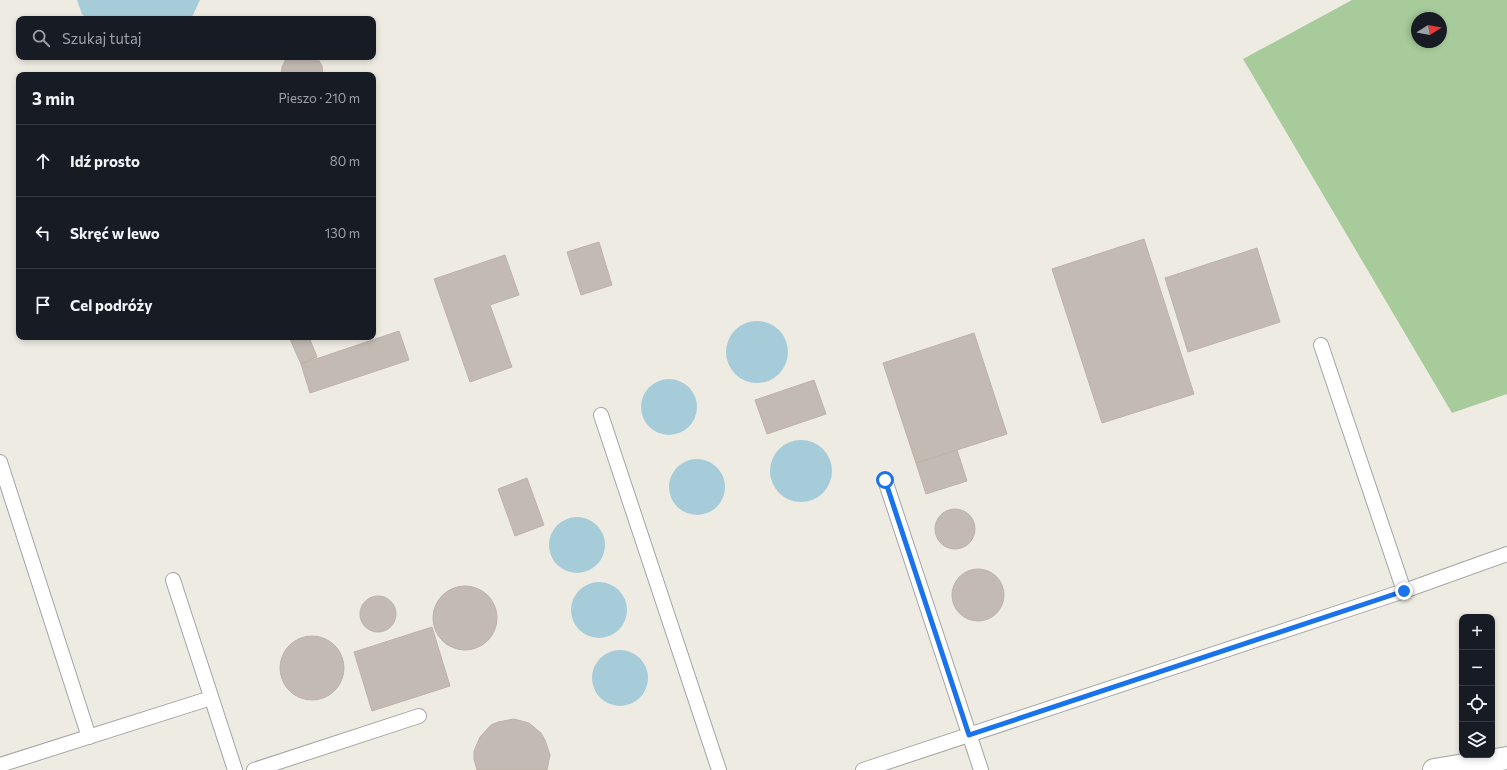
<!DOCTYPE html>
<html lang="pl">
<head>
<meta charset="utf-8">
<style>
	:root { --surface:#171b24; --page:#20242c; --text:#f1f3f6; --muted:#9ea1a6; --line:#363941 }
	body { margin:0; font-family:Commissioner,sans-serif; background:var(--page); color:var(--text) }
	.controls { position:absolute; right:12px; bottom:12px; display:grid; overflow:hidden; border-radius:8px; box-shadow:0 2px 6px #0003 }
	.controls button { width:36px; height:36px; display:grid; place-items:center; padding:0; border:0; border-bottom:1px solid var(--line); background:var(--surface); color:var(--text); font:20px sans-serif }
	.compass { position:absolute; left:1411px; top:12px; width:36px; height:36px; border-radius:50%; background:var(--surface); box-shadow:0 2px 6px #0003; rotate:79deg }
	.stop { position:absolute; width:12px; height:12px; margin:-9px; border:3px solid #1a73e8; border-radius:50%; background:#fff }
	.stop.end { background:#1a73e8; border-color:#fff; box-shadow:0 1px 4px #0008 }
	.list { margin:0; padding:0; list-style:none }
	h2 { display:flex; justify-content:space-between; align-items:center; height:52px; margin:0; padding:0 16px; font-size:17px }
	h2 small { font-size:13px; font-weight:400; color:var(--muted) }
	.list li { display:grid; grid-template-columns:26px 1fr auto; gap:12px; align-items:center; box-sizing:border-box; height:72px; padding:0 16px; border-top:1px solid var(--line) }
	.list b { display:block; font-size:15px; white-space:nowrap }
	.list em { font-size:13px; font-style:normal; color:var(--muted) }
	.icon { flex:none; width:22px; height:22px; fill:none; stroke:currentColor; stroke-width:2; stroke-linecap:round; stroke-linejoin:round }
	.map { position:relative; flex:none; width:1507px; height:770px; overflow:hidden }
	.search { position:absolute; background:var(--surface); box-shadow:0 2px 6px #0003; left:16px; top:16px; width:360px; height:44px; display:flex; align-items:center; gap:10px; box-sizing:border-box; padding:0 14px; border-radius:8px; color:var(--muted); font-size:15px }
	.panel { position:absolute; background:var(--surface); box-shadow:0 2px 6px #0003; left:16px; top:72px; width:360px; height:268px; border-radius:8px }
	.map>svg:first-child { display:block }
	.forest { fill:#a7cb9a; fill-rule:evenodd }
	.water { fill:#a6ccda }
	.building { fill:#c2bab3; stroke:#bfb2a7 }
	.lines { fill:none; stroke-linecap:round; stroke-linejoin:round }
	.service-casing { stroke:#a4a4a4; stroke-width:16 }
	.minor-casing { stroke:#a4a4a4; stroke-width:24 }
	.service { stroke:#fff; stroke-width:14 }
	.minor { stroke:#fff; stroke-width:22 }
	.route { stroke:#1a73e8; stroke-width:5 }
</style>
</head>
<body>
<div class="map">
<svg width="1507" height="770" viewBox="0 0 1507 770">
	<rect width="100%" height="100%" fill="#eeebe3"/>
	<path class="forest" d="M 1352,0 L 1507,0 L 1507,394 L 1452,413 L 1243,59 ZM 1417,18 L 1441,18 L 1441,42 L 1417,42 Z"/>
	<g class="water">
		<path d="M 77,0 L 200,0 L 191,19 L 87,19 L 82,14 Z"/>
		<circle cx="757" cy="352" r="31"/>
		<circle cx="669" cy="407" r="28"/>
		<circle cx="801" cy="471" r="31"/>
		<circle cx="697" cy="487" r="28"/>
		<circle cx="577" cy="545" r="28"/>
		<circle cx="599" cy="610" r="28"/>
		<circle cx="620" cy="678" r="28"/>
	</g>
	<g class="building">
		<path d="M 287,57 L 317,57 L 322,66 L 323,75 L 281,75 L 282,67 Z"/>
		<path d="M 1144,239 L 1194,394 L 1102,423 L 1052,269 Z"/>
		<path d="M 599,242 L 612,285 L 581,295 L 567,252 Z"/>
		<path d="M 1257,248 L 1280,322 L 1188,352 L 1165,278 Z"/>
		<path d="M 505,255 L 519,295 L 490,305 L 512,367 L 470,382 L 434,279 Z"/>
		<path d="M 399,331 L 409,360 L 310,393 L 301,364 Z"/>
		<path d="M 974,333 L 1007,434 L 916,463 L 883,363 Z"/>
		<path d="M 289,337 L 309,337 L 317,357 L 301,364 Z"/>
		<path d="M 814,380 L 826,414 L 767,434 L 755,400 Z"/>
		<path d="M 957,450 L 967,481 L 926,494 L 916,463 Z"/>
		<path d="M 527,478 L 544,525 L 515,536 L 498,489 Z"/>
		<circle cx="955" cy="529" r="20"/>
		<circle cx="978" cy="595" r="26"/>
		<circle cx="465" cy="618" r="32"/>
		<circle cx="378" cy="614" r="18"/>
		<path d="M 432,627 L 450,686 L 372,711 L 354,652 Z"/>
		<circle cx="312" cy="668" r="32"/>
		<path d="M 514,719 L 529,723 L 541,733 L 545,740 L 550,755 L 547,770 L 477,770 L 474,759 L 474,751 L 480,737 L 491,725 L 498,722 Z"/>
	</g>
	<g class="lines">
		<defs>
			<g id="service">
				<path d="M 1321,345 L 1404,591"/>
				<path d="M 601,415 L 719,770"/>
				<path d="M 0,462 L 89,737"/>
				<path d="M 885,480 L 981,770"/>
				<path d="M 173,580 L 235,770"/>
				<path d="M 0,765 L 211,698"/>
				<path d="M 254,770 L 419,716"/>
				<path d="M 863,770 L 1404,591 L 1507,554"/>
			</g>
			<path id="minor" d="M 1434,770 L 1507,758"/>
		</defs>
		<use href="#service" class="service-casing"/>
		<use href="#minor" class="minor-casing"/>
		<use href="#service" class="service"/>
		<use href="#minor" class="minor"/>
	</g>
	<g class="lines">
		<path class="route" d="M 885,480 L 969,735 L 1404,591"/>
	</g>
</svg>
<div class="controls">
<button>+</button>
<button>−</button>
<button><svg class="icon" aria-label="locate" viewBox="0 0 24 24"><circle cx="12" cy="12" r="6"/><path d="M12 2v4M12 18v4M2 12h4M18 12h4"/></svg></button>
<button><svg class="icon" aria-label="layers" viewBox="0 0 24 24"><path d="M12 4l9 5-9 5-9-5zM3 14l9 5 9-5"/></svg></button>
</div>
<svg class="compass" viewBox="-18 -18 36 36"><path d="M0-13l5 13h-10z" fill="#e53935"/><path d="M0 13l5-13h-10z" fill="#9ea1a6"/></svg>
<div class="stop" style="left:885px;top:480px"></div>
<div class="stop end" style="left:1404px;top:591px"></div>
<div class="search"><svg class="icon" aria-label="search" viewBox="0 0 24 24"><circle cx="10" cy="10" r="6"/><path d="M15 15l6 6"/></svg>Szukaj tutaj</div>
<section class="panel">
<h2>3 min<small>Pieszo · 210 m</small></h2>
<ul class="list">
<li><svg class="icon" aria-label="ahead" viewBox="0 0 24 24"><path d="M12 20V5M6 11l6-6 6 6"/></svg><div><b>Idź prosto</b></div><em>80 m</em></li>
<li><svg class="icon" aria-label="left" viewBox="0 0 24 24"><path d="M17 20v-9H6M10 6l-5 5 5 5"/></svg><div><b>Skręć w lewo</b></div><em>130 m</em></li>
<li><svg class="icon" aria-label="arrive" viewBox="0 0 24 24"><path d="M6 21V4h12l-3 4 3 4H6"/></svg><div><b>Cel podróży</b></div></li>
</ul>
</section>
</div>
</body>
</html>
